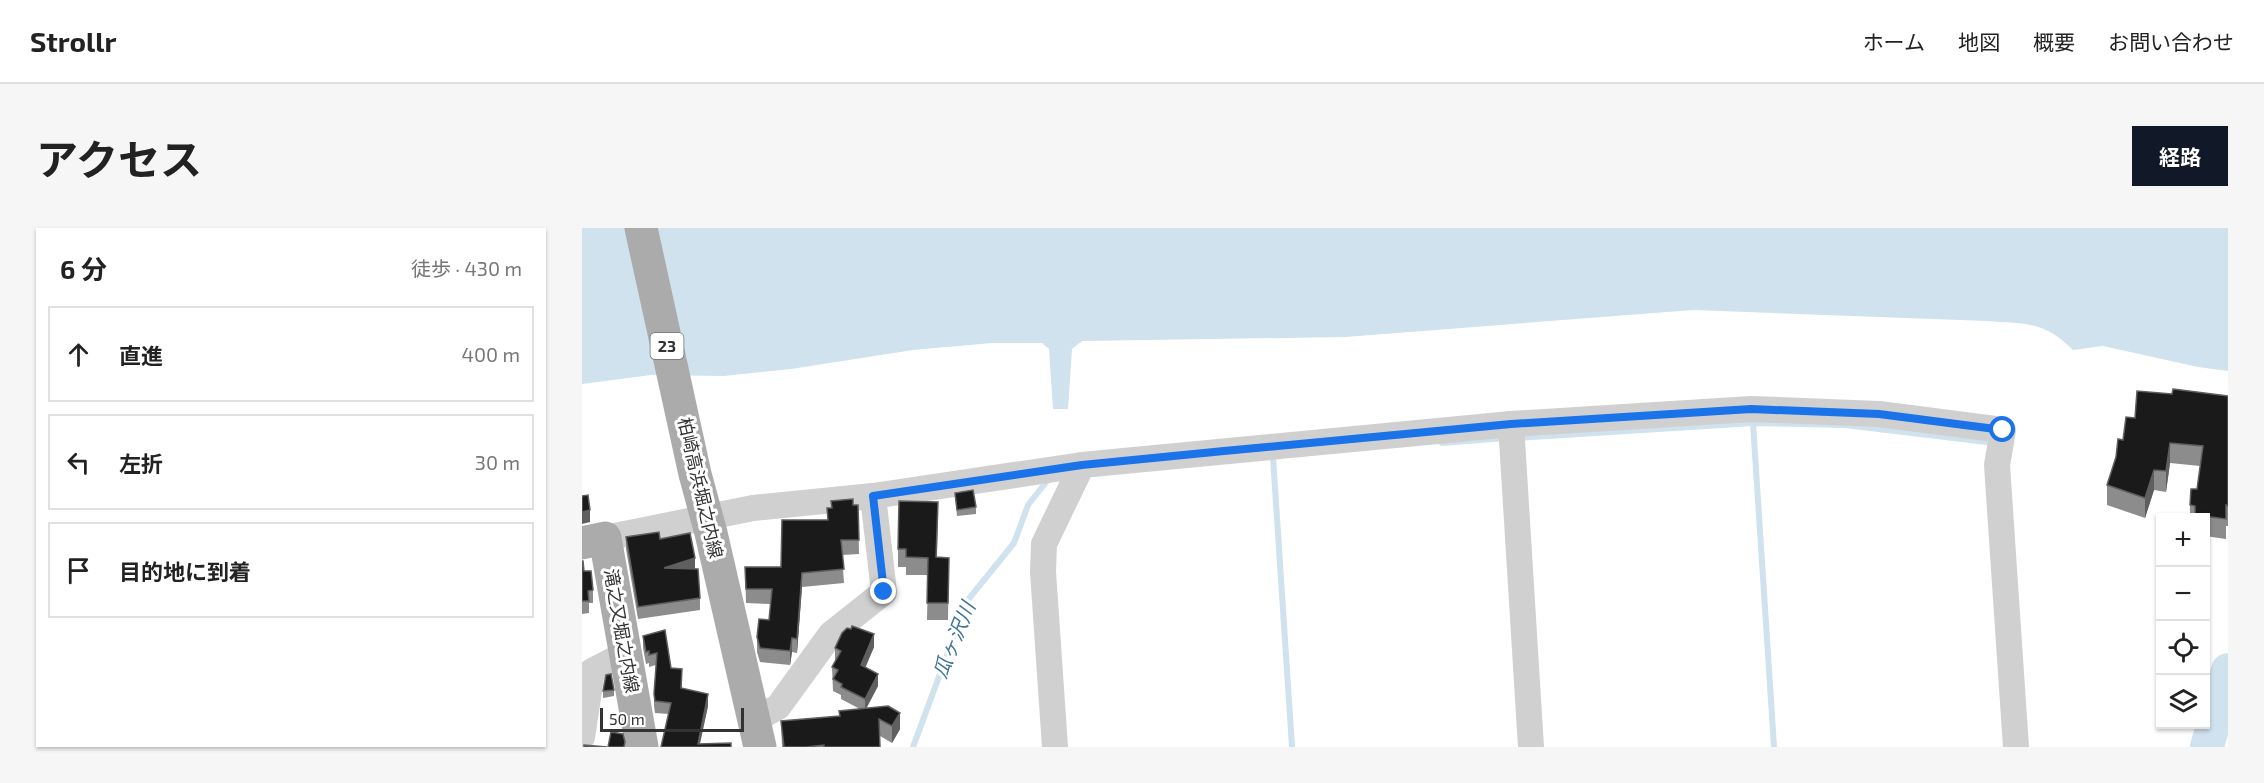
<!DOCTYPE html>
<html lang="ja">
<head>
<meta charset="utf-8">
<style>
	:root { --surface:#fff; --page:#f6f6f6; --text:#222; --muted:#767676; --line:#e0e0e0; --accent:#111827 }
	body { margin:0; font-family:"Exo 2","Noto Sans JP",sans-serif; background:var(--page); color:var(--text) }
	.controls { position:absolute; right:18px; bottom:18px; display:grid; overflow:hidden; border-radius:0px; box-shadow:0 2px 4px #0004 }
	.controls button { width:54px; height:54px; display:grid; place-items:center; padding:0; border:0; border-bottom:2px solid var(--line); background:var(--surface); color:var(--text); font:30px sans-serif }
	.scale { position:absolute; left:18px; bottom:15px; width:144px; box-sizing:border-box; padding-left:6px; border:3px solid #333; border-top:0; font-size:16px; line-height:21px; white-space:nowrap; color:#333; -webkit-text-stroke:4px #fff; paint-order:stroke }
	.stop { position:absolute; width:18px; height:18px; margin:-14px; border:4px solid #1a73e8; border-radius:50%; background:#fff }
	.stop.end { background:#1a73e8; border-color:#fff; box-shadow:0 2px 6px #0008 }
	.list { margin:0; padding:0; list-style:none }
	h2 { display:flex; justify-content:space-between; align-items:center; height:78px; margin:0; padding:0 24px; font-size:26px }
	h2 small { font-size:20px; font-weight:400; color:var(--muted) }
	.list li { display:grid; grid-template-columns:39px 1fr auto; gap:18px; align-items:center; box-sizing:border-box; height:96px; margin:0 12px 12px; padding:0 12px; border:2px solid var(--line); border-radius:0px }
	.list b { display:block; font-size:22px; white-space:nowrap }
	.list em { font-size:20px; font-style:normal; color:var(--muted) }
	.icon { flex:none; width:33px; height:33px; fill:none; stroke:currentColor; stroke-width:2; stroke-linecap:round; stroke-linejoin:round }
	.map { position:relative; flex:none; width:1646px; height:519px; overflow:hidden; border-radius:0px }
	header { display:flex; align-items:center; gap:36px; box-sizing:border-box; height:84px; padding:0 30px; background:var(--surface); border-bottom:2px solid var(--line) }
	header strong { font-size:28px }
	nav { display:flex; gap:33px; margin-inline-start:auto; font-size:21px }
	.intro { display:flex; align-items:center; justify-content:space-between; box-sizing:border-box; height:144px; padding:0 36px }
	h1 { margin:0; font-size:42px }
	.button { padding:15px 27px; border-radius:0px; background:var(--accent); color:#fff; font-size:21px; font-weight:700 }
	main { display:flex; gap:36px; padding:0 36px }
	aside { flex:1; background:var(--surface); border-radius:0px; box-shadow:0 2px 4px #0004 }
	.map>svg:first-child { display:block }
	.water { fill:#cfe2ee }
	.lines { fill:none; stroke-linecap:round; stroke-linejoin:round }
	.stream { stroke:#cfe2ee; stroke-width:6 }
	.river { stroke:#cfe2ee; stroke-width:34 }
	.minor { stroke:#d0d0d0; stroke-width:26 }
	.major { stroke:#ababab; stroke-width:33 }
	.wall { fill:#8c8c8c }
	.shaded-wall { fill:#5f5f5f }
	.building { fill:#1a1a1a; stroke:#5f5f5f; stroke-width:1.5 }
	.route { stroke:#1a73e8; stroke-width:8 }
	.labels { text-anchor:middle; stroke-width:6; stroke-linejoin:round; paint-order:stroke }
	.shield { fill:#fff; stroke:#707070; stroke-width:1.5 }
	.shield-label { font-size:16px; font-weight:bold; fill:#333 }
	.street-label { font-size:18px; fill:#333; stroke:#fff }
	.water-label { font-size:20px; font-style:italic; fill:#3f7597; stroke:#fff }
</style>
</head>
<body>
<header>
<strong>Strollr</strong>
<nav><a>ホーム</a><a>地図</a><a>概要</a><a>お問い合わせ</a></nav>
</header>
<div class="intro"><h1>アクセス</h1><a class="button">経路</a></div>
<main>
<aside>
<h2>6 分<small>徒歩 · 430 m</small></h2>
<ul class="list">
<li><svg class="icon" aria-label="ahead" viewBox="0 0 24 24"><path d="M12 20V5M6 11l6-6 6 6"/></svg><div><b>直進</b></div><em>400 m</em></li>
<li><svg class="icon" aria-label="left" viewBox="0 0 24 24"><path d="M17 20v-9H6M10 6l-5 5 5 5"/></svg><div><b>左折</b></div><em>30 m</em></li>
<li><svg class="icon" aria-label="arrive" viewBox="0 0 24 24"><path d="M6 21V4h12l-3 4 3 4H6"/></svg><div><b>目的地に到着</b></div></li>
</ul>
</aside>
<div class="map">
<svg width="1646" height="519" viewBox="0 0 1646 519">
	<rect width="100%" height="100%" fill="#fff"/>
	<path class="water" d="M 0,0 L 1646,0 L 1646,143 L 1616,139 L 1521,118 L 1491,122 C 1462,93 1444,96 1405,93 L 1111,82 L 763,109 L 500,113 L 490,121 L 486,181 L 471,181 L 467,121 L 460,115 L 410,115 L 331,122 L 209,141 L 142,148 L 69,147 L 0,156 Z"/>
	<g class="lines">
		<g class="stream">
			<path d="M 1171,195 L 1192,519"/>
			<path d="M 936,210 L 1171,195 L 1263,197 L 1405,214"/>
			<path d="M 860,215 L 923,210"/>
			<path d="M 691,229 L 710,519"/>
			<path d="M 331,519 L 385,373 L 432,315 L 446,277 L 465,253"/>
		</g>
		<path class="river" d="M 1625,519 L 1646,442"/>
		<g class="minor">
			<path d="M 929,196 L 949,519"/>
			<path d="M 23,310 L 171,280 L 291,268 L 500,237 L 929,196 L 1169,181 L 1297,186 L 1421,202 L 1415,237 L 1434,519"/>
			<path d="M 172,492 L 196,479 L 249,406 L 302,364 L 291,268"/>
			<path d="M 0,509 L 10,443 L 43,426"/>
			<path d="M 473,519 L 461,344 L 462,316 L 500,237"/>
		</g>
		<g class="major">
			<path d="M 59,0 L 113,246 L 129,305 L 178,519"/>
			<path d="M 0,315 L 23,310 L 60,519"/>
		</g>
	</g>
	<g class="wall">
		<path d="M 1646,168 L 1646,298 L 1644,298 L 1644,311 L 1623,308 L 1623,290 L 1608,290 L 1608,277 L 1615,261 L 1618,238 L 1588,235 L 1584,264 L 1572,262 L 1563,290 L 1525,277 L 1525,257 L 1541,212 L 1553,190 Z"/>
		<path d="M 373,265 L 394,279 L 394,286 L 375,288 Z"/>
		<path d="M 271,277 L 276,277 L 277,326 L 260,327 L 262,355 L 220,359 L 215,425 L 210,424 L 208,437 L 178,434 L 175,424 L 175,409 L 187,392 L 189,376 L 164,375 L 163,339 L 199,339 L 245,292 Z"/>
		<path d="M 356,291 L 355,329 L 367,330 L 366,392 L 345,392 L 346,347 L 324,347 L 324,339 L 316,339 L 316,321 Z"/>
		<path d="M 44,309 L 78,311 L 113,341 L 118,370 L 118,382 L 56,391 L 44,321 Z"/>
		<path d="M 0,333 L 2,343 L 11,362 L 11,375 L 7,375 L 7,385 L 0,386 Z"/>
		<path d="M 61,408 L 100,452 L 100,461 L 126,478 L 118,516 L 79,519 L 87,486 L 73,485 L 72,478 L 72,466 L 74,437 L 67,439 L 67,435 L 64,436 L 61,420 Z"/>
		<path d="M 292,419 L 283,439 L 296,458 L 284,480 L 318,501 L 310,515 L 298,508 L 298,519 L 200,519 L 199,493 L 257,488 L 278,481 L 259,471 L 259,467 L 251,463 L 250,439 L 253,433 L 253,420 Z"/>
		<path d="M 32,462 L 32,468 L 21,470 L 21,463 Z"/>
	</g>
	<g class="shaded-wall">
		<path d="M 1588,215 L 1588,235 L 1584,264 L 1584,243 Z"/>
		<path d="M 1572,242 L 1572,262 L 1563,290 L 1563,270 Z"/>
		<path d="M 8,282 L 8,294 L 0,296 L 0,284 Z"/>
		<path d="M 113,330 L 113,341 L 82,340 Z"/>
		<path d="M 220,345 L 220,359 L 215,425 L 215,411 Z"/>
		<path d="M 292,406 L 292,419 L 279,450 L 279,437 Z"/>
		<path d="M 210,410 L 210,424 L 208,437 L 208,423 Z"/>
		<path d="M 296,446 L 296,458 L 283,483 L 283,471 Z"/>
		<path d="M 126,466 L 126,478 L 117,519 L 116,516 Z"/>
		<path d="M 318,485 L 318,501 L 310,515 L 310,498 Z"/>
	</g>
	<g class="building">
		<path d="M 1591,161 L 1646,168 L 1646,278 L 1644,277 L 1644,291 L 1613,287 L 1613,278 L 1608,277 L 1609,261 L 1615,261 L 1621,218 L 1588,215 L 1584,243 L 1572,242 L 1563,270 L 1525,257 L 1534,229 L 1536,211 L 1541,212 L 1544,189 L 1553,190 L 1555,163 L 1590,166 Z"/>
		<path d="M 391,262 L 394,279 L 375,282 L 373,265 Z"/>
		<path d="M 6,267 L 8,282 L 0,284 L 0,268 Z"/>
		<path d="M 271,271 L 271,277 L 276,277 L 277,312 L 259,312 L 262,341 L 220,345 L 215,411 L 210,410 L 208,423 L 178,420 L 175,409 L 177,391 L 187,392 L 190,361 L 164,361 L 163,339 L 199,339 L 200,292 L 246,292 L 245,280 L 250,280 L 249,273 Z"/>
		<path d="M 317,273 L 356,274 L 354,329 L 367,330 L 366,375 L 345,375 L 346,330 L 324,329 L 324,321 L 316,321 Z"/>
		<path d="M 77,304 L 78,311 L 108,305 L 113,330 L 82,340 L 116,341 L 118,370 L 56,379 L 44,309 Z"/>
		<path d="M 0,333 L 1,333 L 2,343 L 9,343 L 11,362 L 6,363 L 7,373 L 0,373 Z"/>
		<path d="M 270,398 L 292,406 L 279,437 L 296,446 L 283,471 L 259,459 L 260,456 L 251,451 L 256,442 L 250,439 L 259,423 L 253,420 L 260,405 L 265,400 L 269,401 Z"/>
		<path d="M 83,402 L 89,440 L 100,441 L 99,460 L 126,466 L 116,516 L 149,515 L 149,519 L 79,519 L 89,475 L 73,473 L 72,466 L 75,425 L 67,427 L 67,423 L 64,424 L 61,408 Z"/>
		<path d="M 29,446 L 32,462 L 21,463 L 24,447 Z"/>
		<path d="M 306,478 L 318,485 L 310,498 L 297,491 L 298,519 L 242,519 L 242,517 L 224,519 L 202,519 L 199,493 L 258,488 L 257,483 Z"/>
		<path d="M 29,504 L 41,506 L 43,514 L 42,519 L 26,519 Z"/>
		<path d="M 2,517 L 25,519 L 2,519 Z"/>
	</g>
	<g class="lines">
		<path class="route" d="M 302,364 L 291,268 L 500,237 L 642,223 L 929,196 L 1169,181 L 1297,186 L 1421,202"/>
	</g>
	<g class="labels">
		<rect class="shield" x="68.5" y="105" width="33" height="26" rx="4.5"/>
		<g class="shield-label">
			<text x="85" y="124">23</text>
		</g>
		<g class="street-label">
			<text transform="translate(118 260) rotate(77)" y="6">柏崎高浜堀之内線</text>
			<text transform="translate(39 403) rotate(80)" y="6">滝之又堀之内線</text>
		</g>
		<g class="water-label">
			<text transform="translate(372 412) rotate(-68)" y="7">瓜ヶ沢川</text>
		</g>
	</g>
</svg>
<div class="controls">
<button>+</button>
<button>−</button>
<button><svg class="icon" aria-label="locate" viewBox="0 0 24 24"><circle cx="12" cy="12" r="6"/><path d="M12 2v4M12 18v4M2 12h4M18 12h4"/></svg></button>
<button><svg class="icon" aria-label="layers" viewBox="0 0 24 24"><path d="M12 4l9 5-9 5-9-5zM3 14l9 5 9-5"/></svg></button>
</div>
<div class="scale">50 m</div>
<div class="stop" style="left:1421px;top:202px"></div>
<div class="stop end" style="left:302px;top:364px"></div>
</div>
</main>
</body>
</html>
